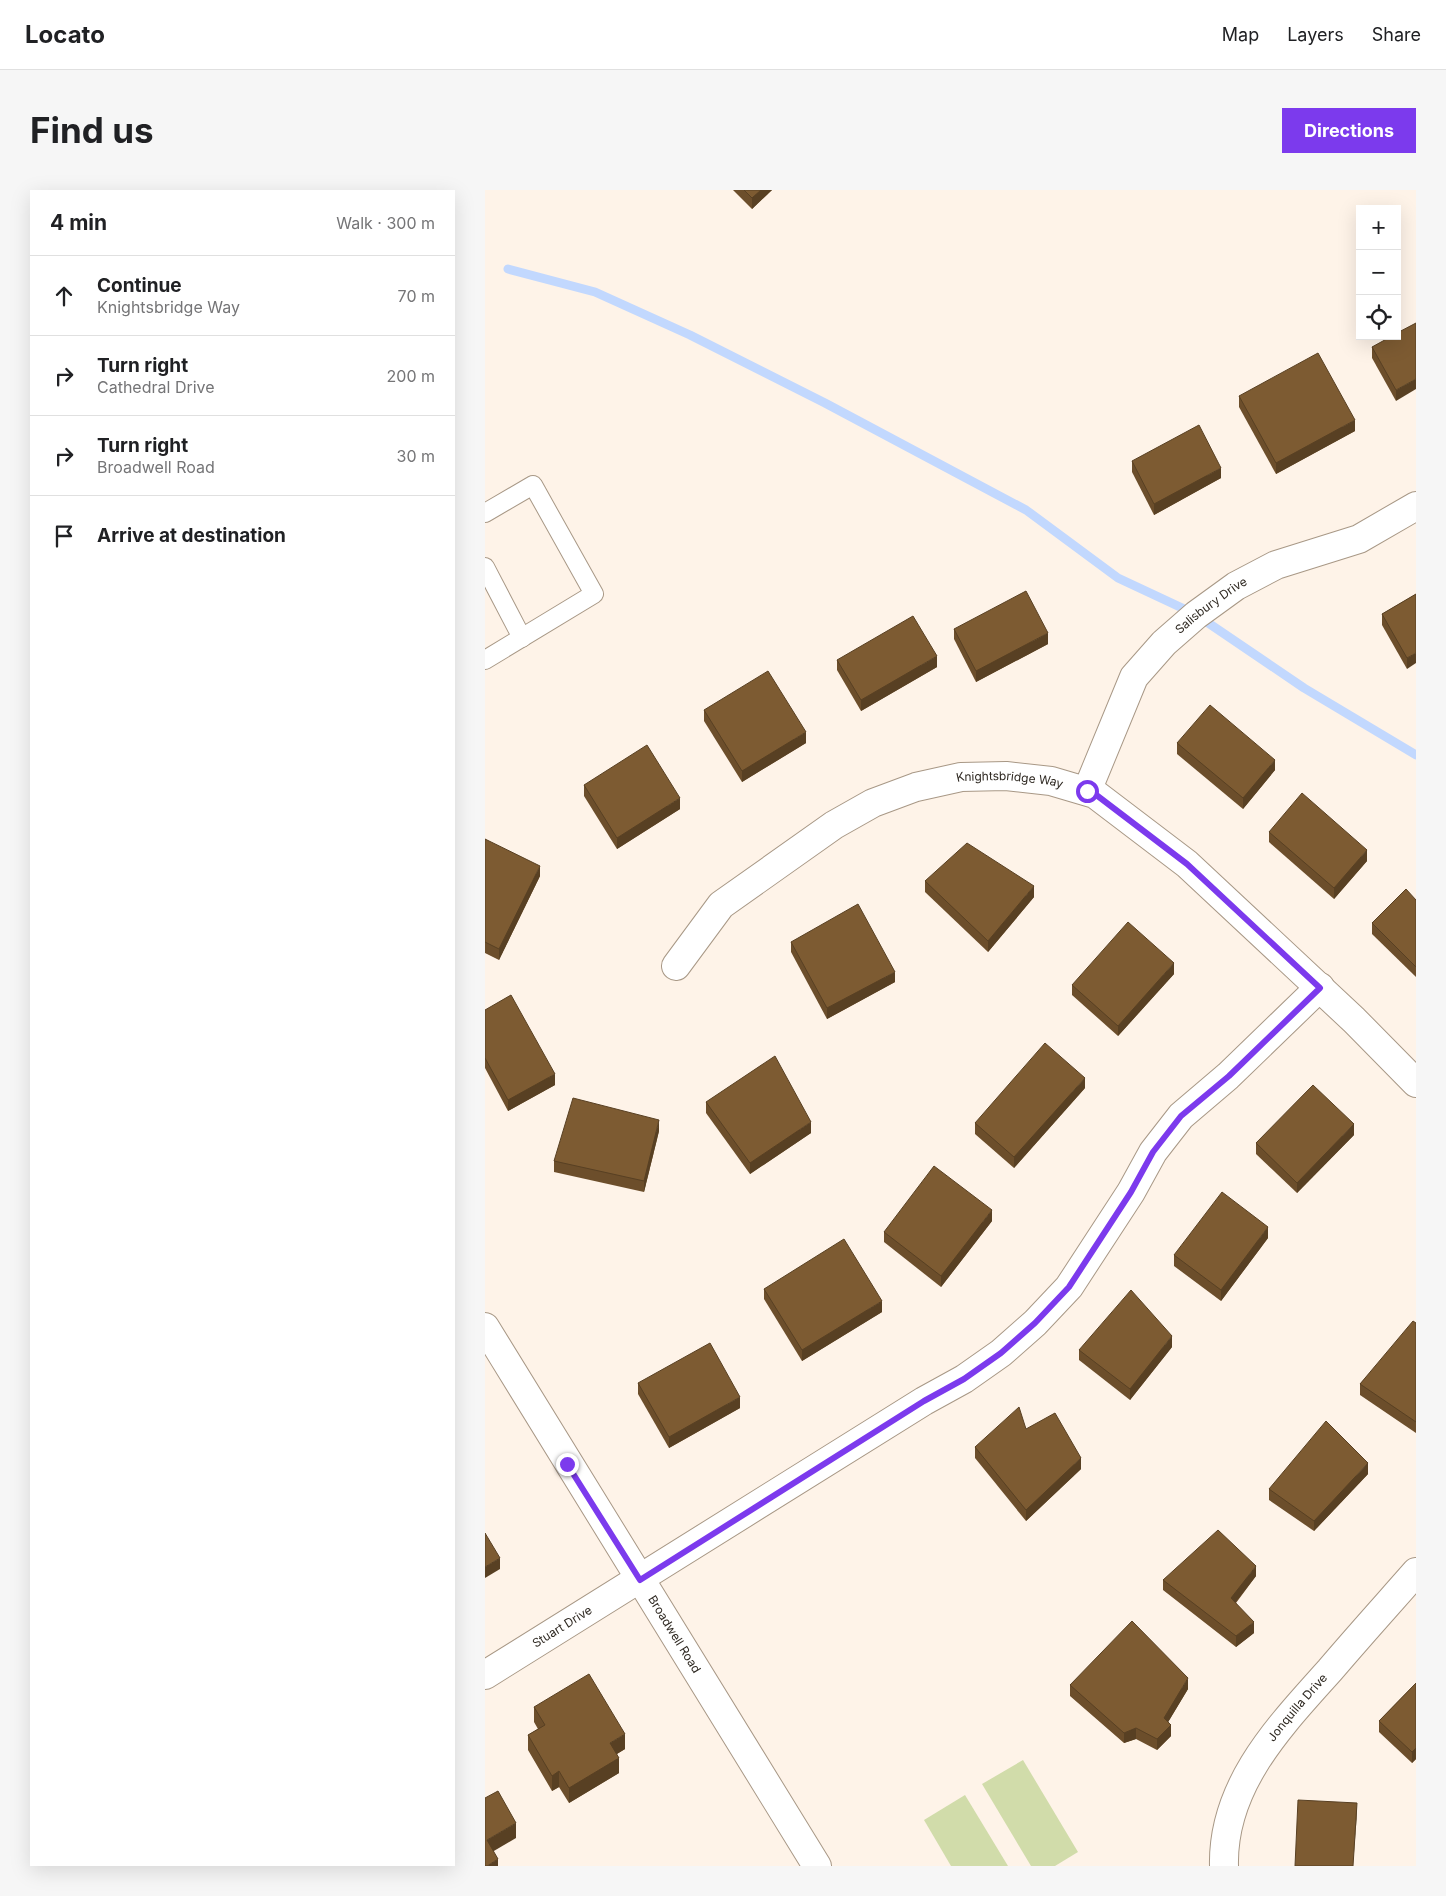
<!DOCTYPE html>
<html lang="en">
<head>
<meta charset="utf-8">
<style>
	:root { --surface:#fff; --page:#f6f6f6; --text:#202124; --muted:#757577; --line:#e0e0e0; --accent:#7c3aed }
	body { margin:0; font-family:Inter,sans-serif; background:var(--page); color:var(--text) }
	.controls { position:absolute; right:15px; top:15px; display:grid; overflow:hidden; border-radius:0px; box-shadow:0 5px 20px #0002 }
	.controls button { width:45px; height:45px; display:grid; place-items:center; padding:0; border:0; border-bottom:1px solid var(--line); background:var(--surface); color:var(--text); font:25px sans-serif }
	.stop { position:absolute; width:15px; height:15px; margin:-11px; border:4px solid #7c3aed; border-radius:50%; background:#fff }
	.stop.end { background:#7c3aed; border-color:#fff; box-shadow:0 1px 5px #0008 }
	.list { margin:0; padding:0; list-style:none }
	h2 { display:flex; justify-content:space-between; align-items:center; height:65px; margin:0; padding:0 20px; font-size:21px }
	h2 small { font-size:16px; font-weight:400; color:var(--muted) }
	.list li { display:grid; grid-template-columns:32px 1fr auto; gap:15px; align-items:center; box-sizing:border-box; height:80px; padding:0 20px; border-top:1px solid var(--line) }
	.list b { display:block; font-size:19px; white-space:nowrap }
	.list p { margin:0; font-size:16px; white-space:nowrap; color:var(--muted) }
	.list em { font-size:16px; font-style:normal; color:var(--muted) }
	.icon { flex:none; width:28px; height:28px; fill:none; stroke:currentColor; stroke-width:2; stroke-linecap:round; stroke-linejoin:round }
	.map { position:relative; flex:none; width:931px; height:1676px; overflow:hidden; border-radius:0px }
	header { display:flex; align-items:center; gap:30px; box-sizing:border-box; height:70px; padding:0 25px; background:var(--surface); border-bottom:1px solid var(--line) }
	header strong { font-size:24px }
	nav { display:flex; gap:28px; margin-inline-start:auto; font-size:18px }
	.intro { display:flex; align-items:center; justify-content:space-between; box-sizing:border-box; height:120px; padding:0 30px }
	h1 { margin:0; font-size:35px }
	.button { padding:12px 22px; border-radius:0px; background:var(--accent); color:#fff; font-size:18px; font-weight:700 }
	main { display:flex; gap:30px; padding:0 30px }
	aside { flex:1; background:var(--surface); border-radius:0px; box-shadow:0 5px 20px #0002 }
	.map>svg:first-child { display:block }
	.green { fill:#d1dcaa }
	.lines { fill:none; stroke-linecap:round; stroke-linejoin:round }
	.stream { stroke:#c2d8fe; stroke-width:9 }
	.service-casing { stroke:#a89886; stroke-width:20 }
	.minor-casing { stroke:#a89886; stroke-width:30 }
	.tertiary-casing { stroke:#a89886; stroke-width:30 }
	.service { stroke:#fff; stroke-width:18 }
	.minor { stroke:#fff; stroke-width:28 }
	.tertiary { stroke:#fff; stroke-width:28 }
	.wall { fill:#6c4e2b }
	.shaded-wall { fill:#584023 }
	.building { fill:#7d5b32; stroke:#584023 }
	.route { stroke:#7c3aed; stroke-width:6 }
	.labels { text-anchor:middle; stroke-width:5; stroke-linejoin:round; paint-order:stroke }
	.street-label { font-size:12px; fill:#2f2922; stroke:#fff }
</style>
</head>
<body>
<header>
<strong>Locato</strong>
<nav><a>Map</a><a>Layers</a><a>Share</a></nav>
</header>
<div class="intro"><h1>Find us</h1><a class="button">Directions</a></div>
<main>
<aside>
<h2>4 min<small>Walk · 300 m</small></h2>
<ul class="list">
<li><svg class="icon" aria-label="ahead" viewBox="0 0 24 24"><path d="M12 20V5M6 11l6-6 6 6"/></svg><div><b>Continue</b><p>Knightsbridge Way</p></div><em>70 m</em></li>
<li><svg class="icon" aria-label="right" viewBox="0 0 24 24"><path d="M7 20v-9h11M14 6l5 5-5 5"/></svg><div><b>Turn right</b><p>Cathedral Drive</p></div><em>200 m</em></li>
<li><svg class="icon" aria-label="right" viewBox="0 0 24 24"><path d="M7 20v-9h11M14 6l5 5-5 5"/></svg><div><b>Turn right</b><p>Broadwell Road</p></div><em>30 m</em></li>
<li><svg class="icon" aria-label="arrive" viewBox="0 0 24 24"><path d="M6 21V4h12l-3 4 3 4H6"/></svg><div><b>Arrive at destination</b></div></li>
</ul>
</aside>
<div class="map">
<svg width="931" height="1676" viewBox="0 0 931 1676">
	<rect width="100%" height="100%" fill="#fef3e8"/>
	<g class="green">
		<path d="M 538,1570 L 593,1662 L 570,1676 L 546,1676 L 497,1594 Z"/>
		<path d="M 480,1605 L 523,1676 L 466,1676 L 439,1630 Z"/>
	</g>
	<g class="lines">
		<path class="stream" d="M 23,79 L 110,102 L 205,145 L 340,213 L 541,320 L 633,388 L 710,424 L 819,498 L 931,565"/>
		<defs>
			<g id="service">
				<path d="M 0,323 L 48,295 L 109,404 L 0,470"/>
				<path d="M 0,377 L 37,448"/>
			</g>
			<g id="minor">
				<path id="s1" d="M 602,601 L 649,487 L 679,453 L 711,425 L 751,396 L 791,375 L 874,349 L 931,316"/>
				<path id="s2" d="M 191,776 L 236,715 L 349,635 L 388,613 L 431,597 L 476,587 L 521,586 L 566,591 L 610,604 L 702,674 L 869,830 L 931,893"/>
				<path id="s3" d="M 0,1485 L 439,1211 L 479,1189 L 516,1163 L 550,1133 L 584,1097 L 646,1002 L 668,962 L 696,926 L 743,886 L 835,797"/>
				<path id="s4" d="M 739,1676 C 737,1595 795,1536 845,1480 C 873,1447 902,1415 931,1382"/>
			</g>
			<g id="tertiary">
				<path id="s5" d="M 0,1137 L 332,1676"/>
			</g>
		</defs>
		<use href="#service" class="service-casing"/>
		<use href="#minor" class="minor-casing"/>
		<use href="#tertiary" class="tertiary-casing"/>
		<use href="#service" class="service"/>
		<use href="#minor" class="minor"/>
		<use href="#tertiary" class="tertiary"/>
	</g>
	<g class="wall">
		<path d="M 248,0 L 287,0 L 267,19 Z"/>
		<path d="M 912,146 L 911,211 L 887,168 L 887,157 Z"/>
		<path d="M 754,206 L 870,241 L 791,284 L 754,217 Z"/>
		<path d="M 647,271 L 736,288 L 669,325 L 647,282 Z"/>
		<path d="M 931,404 L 922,479 L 897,435 L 897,424 Z"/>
		<path d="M 469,439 L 563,454 L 491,492 L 469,449 Z"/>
		<path d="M 352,470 L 452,477 L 376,521 L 352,480 Z"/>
		<path d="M 219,520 L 321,553 L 257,592 L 219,531 Z"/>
		<path d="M 692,553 L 790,580 L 758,619 L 692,564 Z"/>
		<path d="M 99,595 L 195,619 L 132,659 L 99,606 Z"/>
		<path d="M 784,642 L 882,671 L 849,709 L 784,652 Z"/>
		<path d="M 0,649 L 55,686 L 14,770 L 0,763 Z"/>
		<path d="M 440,691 L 549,707 L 503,762 L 440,702 Z"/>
		<path d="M 931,710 L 931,787 L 887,744 L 887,733 Z"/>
		<path d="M 306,752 L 410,792 L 342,829 L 306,762 Z"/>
		<path d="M 689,784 L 633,846 L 587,805 L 587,795 Z"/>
		<path d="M 0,820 L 70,895 L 23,921 L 0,878 Z"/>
		<path d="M 600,898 L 529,978 L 490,944 L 490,933 Z"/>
		<path d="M 221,912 L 326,943 L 265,984 L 221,923 Z"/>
		<path d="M 174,941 L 159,1002 L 69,982 L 69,971 Z"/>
		<path d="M 869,945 L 812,1003 L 771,964 L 771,953 Z"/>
		<path d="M 507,1031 L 456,1097 L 399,1052 L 399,1042 Z"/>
		<path d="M 783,1048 L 736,1111 L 689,1076 L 689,1065 Z"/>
		<path d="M 279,1099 L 397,1122 L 317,1171 L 279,1109 Z"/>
		<path d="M 931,1133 L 931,1243 L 875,1205 L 875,1194 Z"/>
		<path d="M 687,1157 L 645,1210 L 594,1170 L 594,1160 Z"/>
		<path d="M 153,1193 L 255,1218 L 184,1258 L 153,1204 Z"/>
		<path d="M 541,1239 L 596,1279 L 541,1331 L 490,1268 L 490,1257 Z"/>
		<path d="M 883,1284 L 829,1341 L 784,1310 L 784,1299 Z"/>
		<path d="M 771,1386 L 751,1413 L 769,1443 L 751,1457 L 678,1400 L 678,1390 Z"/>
		<path d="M 931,1493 L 931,1569 L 927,1573 L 894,1542 L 894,1531 Z"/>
		<path d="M 585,1495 L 703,1499 L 683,1532 L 686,1546 L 672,1560 L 651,1549 L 639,1553 L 585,1506 Z"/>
		<path d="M 49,1517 L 140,1559 L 132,1564 L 134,1583 L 84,1613 L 74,1597 L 67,1601 L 43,1560 L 43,1545 L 53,1539 L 49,1532 Z"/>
	</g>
	<g class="shaded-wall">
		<path d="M 276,0 L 287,0 L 267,19 L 267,8 Z"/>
		<path d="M 931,189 L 931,199 L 911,211 L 911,200 Z"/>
		<path d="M 870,230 L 870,241 L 791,284 L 791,273 Z"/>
		<path d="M 736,278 L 736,288 L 669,325 L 669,314 Z"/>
		<path d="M 563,443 L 563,454 L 491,492 L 491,481 Z"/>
		<path d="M 931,463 L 931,473 L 922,479 L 922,468 Z"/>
		<path d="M 452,466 L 452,477 L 376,521 L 376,510 Z"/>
		<path d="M 321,542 L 321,553 L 257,592 L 257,581 Z"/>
		<path d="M 790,570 L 790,580 L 758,619 L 758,608 Z"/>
		<path d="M 195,608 L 195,619 L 132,659 L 132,648 Z"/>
		<path d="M 882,660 L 882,671 L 849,709 L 849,698 Z"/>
		<path d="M 55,676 L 55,686 L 14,770 L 14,759 Z"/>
		<path d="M 549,696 L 549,707 L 503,762 L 503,751 Z"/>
		<path d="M 689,773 L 689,784 L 633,846 L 633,836 Z"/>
		<path d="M 410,782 L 410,792 L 342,829 L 342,818 Z"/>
		<path d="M 70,884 L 70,895 L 23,921 L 23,910 Z"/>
		<path d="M 600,888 L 600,898 L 529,978 L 529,967 Z"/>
		<path d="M 174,930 L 174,941 L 159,1002 L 159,991 Z"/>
		<path d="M 326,932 L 326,943 L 265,984 L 265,973 Z"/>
		<path d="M 869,934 L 869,945 L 812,1003 L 812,993 Z"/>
		<path d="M 507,1020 L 507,1031 L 456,1097 L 456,1086 Z"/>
		<path d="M 783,1037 L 783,1048 L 736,1111 L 736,1100 Z"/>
		<path d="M 397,1111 L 397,1122 L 317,1171 L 317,1160 Z"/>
		<path d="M 687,1146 L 687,1157 L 645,1210 L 645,1199 Z"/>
		<path d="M 255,1207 L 255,1218 L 184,1258 L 184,1247 Z"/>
		<path d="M 596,1268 L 596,1279 L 541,1331 L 541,1320 Z"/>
		<path d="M 883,1273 L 883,1284 L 829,1341 L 829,1331 Z"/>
		<path d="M 15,1368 L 15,1379 L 0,1388 L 0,1377 Z"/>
		<path d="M 771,1376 L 771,1386 L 746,1418 L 746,1408 Z"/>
		<path d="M 769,1432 L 769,1443 L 751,1457 L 751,1446 Z"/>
		<path d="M 703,1488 L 703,1499 L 679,1539 L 679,1528 Z"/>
		<path d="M 686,1535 L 686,1546 L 672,1560 L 672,1549 Z"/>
		<path d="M 651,1538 L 651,1549 L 639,1553 L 639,1543 Z"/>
		<path d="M 140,1544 L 140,1559 L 125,1568 L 125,1553 Z"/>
		<path d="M 931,1558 L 931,1569 L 927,1573 L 927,1562 Z"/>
		<path d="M 134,1568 L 134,1583 L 84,1613 L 84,1598 Z"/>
		<path d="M 74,1581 L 74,1597 L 67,1601 L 67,1586 Z"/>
		<path d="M 872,1613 L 872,1623 L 868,1676 Z"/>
		<path d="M 31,1633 L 31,1648 L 2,1665 L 2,1650 Z"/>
		<path d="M 13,1669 L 13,1676 L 2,1676 Z"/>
	</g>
	<g class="building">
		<path d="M 259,0 L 276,0 L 267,8 Z"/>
		<path d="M 931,133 L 931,189 L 911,200 L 887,157 L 907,146 L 912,146 L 912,143 Z"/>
		<path d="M 833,163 L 870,230 L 791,273 L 754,206 Z"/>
		<path d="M 714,235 L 736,278 L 669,314 L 647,271 Z"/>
		<path d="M 541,401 L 563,443 L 491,481 L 469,439 Z"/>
		<path d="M 931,404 L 931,463 L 922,468 L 897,424 Z"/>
		<path d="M 428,426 L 452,466 L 376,510 L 352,470 Z"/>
		<path d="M 283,481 L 321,542 L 257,581 L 219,520 Z"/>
		<path d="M 725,515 L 790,570 L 758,608 L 692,553 Z"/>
		<path d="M 162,555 L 195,608 L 132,648 L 99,595 Z"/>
		<path d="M 817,603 L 882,660 L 849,698 L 784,642 Z"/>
		<path d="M 0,649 L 55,676 L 14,759 L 0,752 Z"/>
		<path d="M 482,653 L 549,696 L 503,751 L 440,691 Z"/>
		<path d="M 921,699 L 931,710 L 931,777 L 887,733 Z"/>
		<path d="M 373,714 L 410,782 L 342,818 L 306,752 Z"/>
		<path d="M 643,732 L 689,773 L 633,836 L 587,795 Z"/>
		<path d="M 26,805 L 70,884 L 23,910 L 0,868 L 0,820 Z"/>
		<path d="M 560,853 L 600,888 L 529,967 L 490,933 Z"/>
		<path d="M 290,866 L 326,932 L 265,973 L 221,912 Z"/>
		<path d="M 828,895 L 869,934 L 812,993 L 771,953 Z"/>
		<path d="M 88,908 L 174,930 L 159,991 L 69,971 Z"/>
		<path d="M 449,976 L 507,1020 L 456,1086 L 399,1042 Z"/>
		<path d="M 737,1002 L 783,1037 L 736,1100 L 689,1065 Z"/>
		<path d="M 359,1049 L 397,1111 L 317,1160 L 279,1099 Z"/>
		<path d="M 646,1100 L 687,1146 L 645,1199 L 594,1160 Z"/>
		<path d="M 928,1131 L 931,1133 L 931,1232 L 875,1194 Z"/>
		<path d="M 225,1153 L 255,1207 L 184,1247 L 153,1193 Z"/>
		<path d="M 534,1217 L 541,1239 L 570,1223 L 596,1268 L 541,1320 L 490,1257 Z"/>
		<path d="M 841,1231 L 883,1273 L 829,1331 L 784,1299 Z"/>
		<path d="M 733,1340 L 771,1376 L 746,1408 L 769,1432 L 751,1446 L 678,1390 Z"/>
		<path d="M 0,1343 L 15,1368 L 0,1377 Z"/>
		<path d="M 647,1431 L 703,1488 L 679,1528 L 686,1535 L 672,1549 L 651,1538 L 639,1543 L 585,1495 Z"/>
		<path d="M 104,1484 L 140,1544 L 125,1553 L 134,1568 L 84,1598 L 74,1581 L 67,1586 L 43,1545 L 60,1535 L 49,1517 Z"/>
		<path d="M 931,1493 L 931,1558 L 927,1562 L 894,1531 Z"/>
		<path d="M 13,1601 L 31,1633 L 2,1650 L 13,1669 L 2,1676 L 0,1676 L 0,1608 Z"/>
		<path d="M 813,1610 L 872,1613 L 868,1676 L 810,1676 Z"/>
	</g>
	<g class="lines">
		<path class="route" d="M 82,1274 L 155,1390 L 439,1211 L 479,1189 L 516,1163 L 550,1133 L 584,1097 L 646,1002 L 668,962 L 696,926 L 744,886 L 835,798 L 702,674 L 610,604 L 602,601"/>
	</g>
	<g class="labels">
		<g class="street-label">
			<text dy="4" stroke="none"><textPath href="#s1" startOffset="229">Salisbury Drive</textPath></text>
			<text dy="4" stroke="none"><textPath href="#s2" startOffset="400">Knightsbridge Way</textPath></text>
			<text dy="4" stroke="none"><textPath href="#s3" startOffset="91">Stuart Drive</textPath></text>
			<text dy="4" stroke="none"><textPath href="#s5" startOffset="361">Broadwell Road</textPath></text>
			<text dy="4" stroke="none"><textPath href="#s4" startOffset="179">Jonquilla Drive</textPath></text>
		</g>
	</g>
</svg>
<div class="controls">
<button>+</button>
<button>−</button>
<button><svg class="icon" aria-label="locate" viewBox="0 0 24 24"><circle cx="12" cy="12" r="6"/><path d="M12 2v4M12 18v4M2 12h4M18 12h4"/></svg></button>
</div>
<div class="stop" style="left:602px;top:601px"></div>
<div class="stop end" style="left:82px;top:1274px"></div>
</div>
</main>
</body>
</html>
